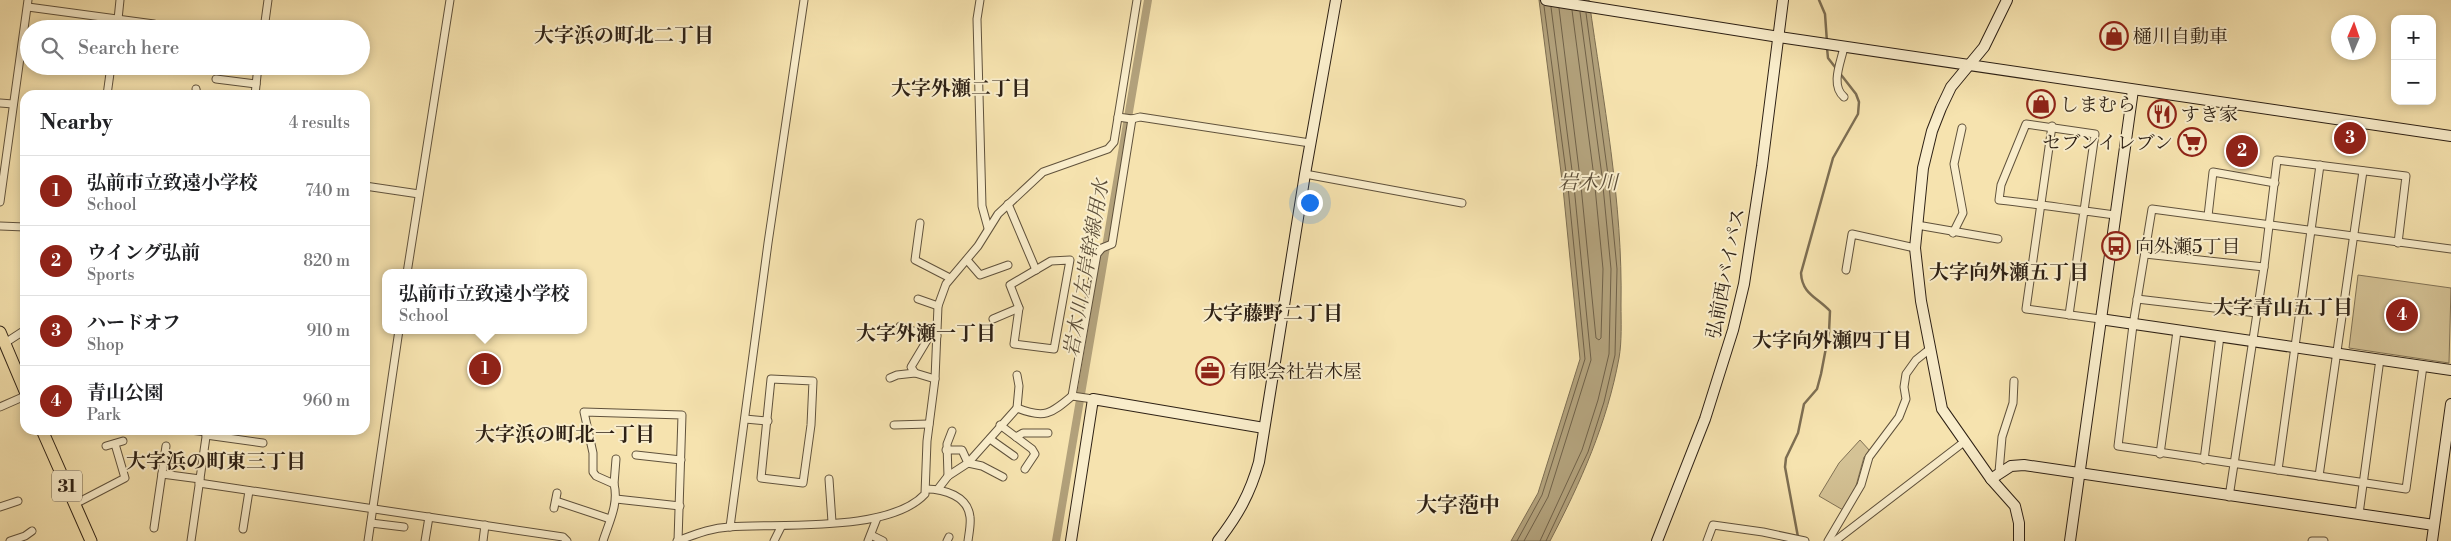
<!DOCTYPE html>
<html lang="en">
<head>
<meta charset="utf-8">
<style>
	:root { --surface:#fff; --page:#f6f6f6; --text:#202124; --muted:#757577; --line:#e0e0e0; --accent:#8f2418 }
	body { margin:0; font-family:"Libre Bodoni","Noto Serif JP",serif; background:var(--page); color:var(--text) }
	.controls { position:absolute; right:15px; top:15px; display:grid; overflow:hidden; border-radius:10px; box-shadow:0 2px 8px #0003 }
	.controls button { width:45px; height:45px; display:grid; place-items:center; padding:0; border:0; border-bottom:1px solid var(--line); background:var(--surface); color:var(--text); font:25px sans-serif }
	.compass { position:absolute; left:2331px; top:15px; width:45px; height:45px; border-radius:50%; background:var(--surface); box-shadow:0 2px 8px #0003; rotate:2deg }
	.you { position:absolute; left:1309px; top:202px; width:18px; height:18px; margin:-12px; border:4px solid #fff; border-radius:50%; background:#1a73e8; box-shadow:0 0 0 8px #1a73e833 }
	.badge { display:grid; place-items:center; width:32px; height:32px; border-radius:50%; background:var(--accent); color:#fff; font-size:16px; font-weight:700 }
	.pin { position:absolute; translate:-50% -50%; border:2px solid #fff; box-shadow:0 1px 5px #0006 }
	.popup { position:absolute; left:382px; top:269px; width:205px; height:65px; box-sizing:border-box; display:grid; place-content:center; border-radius:10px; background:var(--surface); filter:drop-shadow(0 1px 4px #0005); font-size:16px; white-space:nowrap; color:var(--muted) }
	.popup b { font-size:19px; color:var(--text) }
	.popup::after { content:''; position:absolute; left:50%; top:100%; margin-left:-10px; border:10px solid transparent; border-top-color:var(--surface) }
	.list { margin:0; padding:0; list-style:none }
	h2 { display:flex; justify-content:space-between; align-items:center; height:65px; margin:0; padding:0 20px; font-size:21px }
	h2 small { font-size:16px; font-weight:400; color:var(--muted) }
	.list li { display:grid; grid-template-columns:32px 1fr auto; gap:15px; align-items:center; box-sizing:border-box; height:70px; padding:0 20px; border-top:1px solid var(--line) }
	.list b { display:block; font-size:19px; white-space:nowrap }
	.list p { margin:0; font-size:16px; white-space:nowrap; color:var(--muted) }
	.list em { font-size:16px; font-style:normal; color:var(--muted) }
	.icon { flex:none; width:28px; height:28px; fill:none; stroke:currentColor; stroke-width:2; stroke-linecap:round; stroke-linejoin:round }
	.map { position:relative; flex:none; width:2451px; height:541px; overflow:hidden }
	.search { position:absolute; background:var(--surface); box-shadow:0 2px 8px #0003; left:20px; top:20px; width:350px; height:55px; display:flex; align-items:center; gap:12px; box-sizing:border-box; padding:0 18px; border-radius:28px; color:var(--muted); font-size:19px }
	.panel { position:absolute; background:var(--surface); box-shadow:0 2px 8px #0003; left:20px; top:90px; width:350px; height:345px; border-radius:15px }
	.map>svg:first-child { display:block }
	.green { fill:#d4c295; stroke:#817255 }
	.water { fill:#b2a17b; stroke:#7d6e52 }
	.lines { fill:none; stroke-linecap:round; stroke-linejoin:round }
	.shore { stroke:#706148; stroke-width:1 }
	.stream { stroke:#7d6e52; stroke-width:2.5 }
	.canal { stroke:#b2a17b; stroke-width:8 }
	.street-casing { stroke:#60523c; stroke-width:9 }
	.secondary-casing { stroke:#2e2115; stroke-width:12 }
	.primary-casing { stroke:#2e2115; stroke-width:13 }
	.street { stroke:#f9edcb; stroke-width:7 }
	.secondary { stroke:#f9edcb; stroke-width:10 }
	.primary { stroke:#f6e3af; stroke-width:11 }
	.labels { text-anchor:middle; stroke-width:4; stroke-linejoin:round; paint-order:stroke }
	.shield { fill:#f9edcb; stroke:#6b5e4c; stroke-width:1 }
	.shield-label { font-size:18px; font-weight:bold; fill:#2e2115 }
	.poi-label { font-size:19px; fill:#2e2115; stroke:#f9edcb; text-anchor:start }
	.street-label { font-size:19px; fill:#2e2115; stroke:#f9edcb }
	.neighbourhood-label { font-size:20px; font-weight:bold; fill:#2e2115; stroke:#f9edcb }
	.water-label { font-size:20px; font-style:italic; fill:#5c4e39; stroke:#f9edcb }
	.quarter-label { font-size:21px; font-weight:bold; fill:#2e2115; stroke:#f9edcb }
</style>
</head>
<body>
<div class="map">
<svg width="2451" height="541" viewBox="0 0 2451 541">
	<rect width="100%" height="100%" fill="#f6e3af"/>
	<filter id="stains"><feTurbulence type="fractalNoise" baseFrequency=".004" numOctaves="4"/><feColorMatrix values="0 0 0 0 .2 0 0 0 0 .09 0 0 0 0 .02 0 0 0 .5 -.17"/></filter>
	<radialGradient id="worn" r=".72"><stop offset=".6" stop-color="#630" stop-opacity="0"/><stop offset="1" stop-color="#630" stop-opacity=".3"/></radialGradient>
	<g class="green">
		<path d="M 2358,275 L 2451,288 L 2449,363 L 2349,348 Z"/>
		<path d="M 1860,440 L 1870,451 L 1864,457 L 1854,493 L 1843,510 L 1819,496 L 1839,463 Z"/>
	</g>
	<path class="water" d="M 1539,0 L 1589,0 C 1603,100 1623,203 1621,305 C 1621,322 1622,341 1619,358 C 1607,423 1581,482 1550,541 L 1511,541 L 1538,493 L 1580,359 L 1563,188 Z"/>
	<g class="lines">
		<g class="shore">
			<path d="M 1559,8 L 1581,186 L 1596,338 L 1599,340 L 1601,338 L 1603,269 L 1594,177 L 1572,10"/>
			<path d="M 1517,541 L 1542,495 L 1585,359 L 1568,187 L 1544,6"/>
			<path d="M 1524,541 L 1548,497 L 1591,360 L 1574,186 L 1551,7"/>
			<path d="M 1540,541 L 1582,450 L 1598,400 L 1609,354 L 1611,269 L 1602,176 L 1580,12"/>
			<path d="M 1546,541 L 1588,452 L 1604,402 L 1615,355 L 1617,269 L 1608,175 L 1586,13"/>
		</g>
		<g class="stream">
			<path d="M 1819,0 L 1825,14 L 1827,42"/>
			<path d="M 1798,537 L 1785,467 L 1786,458 L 1798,433 L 1804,404 L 1817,389 L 1821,374 L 1829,332 L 1830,311 C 1817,297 1802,294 1801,273 L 1833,158 L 1858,114 L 1859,102 L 1856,94 L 1828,58 L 1827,48"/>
		</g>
		<path class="canal" d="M 1056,541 L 1148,0"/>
		<defs>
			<g id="street">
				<path d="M 980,0 L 977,19 L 982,206 L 988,228"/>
				<path d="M 28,7 L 154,24"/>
				<path d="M 117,29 L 120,0"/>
				<path d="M 264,29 L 268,0"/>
				<path d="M 146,66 L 152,67"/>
				<path d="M 216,79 L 256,84"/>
				<path d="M 196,89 L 197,95"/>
				<path d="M 107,95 L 111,66"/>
				<path d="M 255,95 L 258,66"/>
				<path d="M 1844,97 C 1830,85 1841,62 1844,47"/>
				<path d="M 0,103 L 13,104"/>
				<path d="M 1118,117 L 1132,119 L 1140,117 L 1310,143"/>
				<path d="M 2052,126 L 2026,309 L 2100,319"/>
				<path d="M 1305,174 L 1462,203"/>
				<path d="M 365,186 L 419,194"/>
				<path d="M 0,202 L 28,0"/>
				<path d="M 1008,204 L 1036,270"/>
				<path d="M 2208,216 L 2213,172 L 2275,183"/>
				<path d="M 920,223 L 915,260 L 950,278"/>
				<path d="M 1917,225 L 1998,239"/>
				<path d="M 0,226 L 25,227"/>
				<path d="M 1953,233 L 1963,213 L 1954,164 L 1962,128"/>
				<path d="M 2145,254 L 2264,267"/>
				<path d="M 967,260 L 980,275 L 1008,265"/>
				<path d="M 1070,260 L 1054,349 L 1014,344 L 1019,308 L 1010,285 L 1051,261 Z"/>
				<path d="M 1846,270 L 1852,234 L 1915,248"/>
				<path d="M 407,273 L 450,0"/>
				<path d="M 918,299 L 938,306"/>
				<path d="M 2137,299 L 2257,313"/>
				<path d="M 2069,315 L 2095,134 L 2026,124 L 2001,185 L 1999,200 C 2038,204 2076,210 2115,215"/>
				<path d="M 993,319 L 1019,308"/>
				<path d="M 900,326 L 929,337"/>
				<path d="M 5,343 L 25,330"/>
				<path d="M 2423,366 L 2406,489 L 2118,446 L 2133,325 L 2152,209 L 2451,249"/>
				<path d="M 1017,375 L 1019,386 L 1017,408"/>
				<path d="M 890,378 L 897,375 L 915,373"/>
				<path d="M 771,379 L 813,381 L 811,425 L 803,483 L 761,478 Z"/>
				<path d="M 935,379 L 915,373 L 911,367 L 929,337 L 937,336"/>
				<path d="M 1072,396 L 1097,254 L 1102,248 L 1112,244 L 1132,119"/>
				<path d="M 0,407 L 25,396"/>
				<path d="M 745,419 L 768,421"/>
				<path d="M 894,425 L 929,424"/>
				<path d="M 1000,425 L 1032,449 L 1035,454 L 1025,469"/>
				<path d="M 190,430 L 207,432"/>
				<path d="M 206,435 L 263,443"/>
				<path d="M 1016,437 L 1023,433 L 1048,433"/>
				<path d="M 990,439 L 1014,456"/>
				<path d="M 106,446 L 123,441"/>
				<path d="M 946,450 L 962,450 L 968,463 L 982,466 L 1003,477"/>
				<path d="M 2160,454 L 2177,331"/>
				<path d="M 636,455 L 681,460"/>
				<path d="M 2204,460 L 2220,336"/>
				<path d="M 2278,470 L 2320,165"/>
				<path d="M 1999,472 L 2002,437 L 2013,403 L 2014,381"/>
				<path d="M 162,474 L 200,479"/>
				<path d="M 948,476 L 947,444 L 952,431"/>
				<path d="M 2319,476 L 2363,171"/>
				<path d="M 829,479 L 832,522"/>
				<path d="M 199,483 L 563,537 L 567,541"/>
				<path d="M 614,484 L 616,459"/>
				<path d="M 926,489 C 944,489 968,496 970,517 C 971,524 969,533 968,541"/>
				<path d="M 938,489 L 948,476 L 968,463 L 1017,408 C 1044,419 1051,414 1072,396 L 1093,399"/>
				<path d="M 2229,497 L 2264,267 L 2277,160 L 2406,176 L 2398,243"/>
				<path d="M 616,499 L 680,506"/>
				<path d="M 556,501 L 610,519"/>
				<path d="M 75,504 L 125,478 L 115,444"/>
				<path d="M 0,507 L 18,501"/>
				<path d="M 554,508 L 557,493"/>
				<path d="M 2359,514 L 2380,359"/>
				<path d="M 371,523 L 404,527"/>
				<path d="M 730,527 L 768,243 L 804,0"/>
				<path d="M 154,528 L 166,446"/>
				<path d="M 243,529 L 249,491"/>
				<path d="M 871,535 L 883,541"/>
				<path d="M 10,541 L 25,536 L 32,531"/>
				<path d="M 191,541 L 207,430"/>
				<path d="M 368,541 L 399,330"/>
				<path d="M 425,541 L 429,517"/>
				<path d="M 483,541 L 485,525"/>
				<path d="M 603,541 C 609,522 619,504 614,484 L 596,476 L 593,472 L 593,453 L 584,412 L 682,415 L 678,541"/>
				<path d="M 677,541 C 694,535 710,528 729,527 C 779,523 889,533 925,494 L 927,441 L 935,379 L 938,306 L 946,284 L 978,246 L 998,214 L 1043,172 L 1108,149 L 1114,142 L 1137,0"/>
				<path d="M 774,541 L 781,527"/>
				<path d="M 868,541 L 877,518"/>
				<path d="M 947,541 L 949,537"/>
				<path d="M 1707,541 L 1713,525 L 1763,532 L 1805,541"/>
				<path d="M 1828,541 L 1861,485 L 1869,457 L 1899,417 L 1906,399 L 1904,387 L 1906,374 L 1916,360 L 1931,348"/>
				<path d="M 1835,541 L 1964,442"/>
				<path d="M 2312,541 L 2324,541"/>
			</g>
			<g id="secondary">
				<path d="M 1546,0 L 1779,37 L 2451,136"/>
				<path d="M 2007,0 L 1984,47 L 1951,87 L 1941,108 L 1932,131 L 1923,168 L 1915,248 L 1921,301 L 1942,409 L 1991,479 L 2015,506 L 2019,523 L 2019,541"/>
				<path d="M 2100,319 L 2451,370"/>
				<path d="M 1991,479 L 2011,466 L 2024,465 L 2434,525"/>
				<path d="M 1071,541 L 1093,399 L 1264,428"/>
				<path d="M 1218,541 C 1238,515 1250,494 1259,462 L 1305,174 L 1336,0"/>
				<path d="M 1657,541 L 1705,419 L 1733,330 L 1744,284 L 1762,166 L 1783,0"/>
				<path d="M 2070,541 L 2133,90"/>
				<path d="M 2432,541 L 2451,404"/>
			</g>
			<g id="primary">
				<path d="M 0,332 L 25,391"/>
				<path d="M 42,430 L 91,541"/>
			</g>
		</defs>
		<use href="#street" class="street-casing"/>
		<use href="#secondary" class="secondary-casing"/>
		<use href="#primary" class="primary-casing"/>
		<use href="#street" class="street"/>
		<use href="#secondary" class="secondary"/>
		<use href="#primary" class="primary"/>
	</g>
	<defs>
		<symbol id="shop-ring" viewBox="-11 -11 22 22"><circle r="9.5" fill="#f9edcb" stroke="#8f2418" stroke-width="1.5"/><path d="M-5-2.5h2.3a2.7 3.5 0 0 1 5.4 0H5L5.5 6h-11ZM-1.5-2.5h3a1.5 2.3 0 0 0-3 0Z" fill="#8f2418"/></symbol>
		<symbol id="restaurant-ring" viewBox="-11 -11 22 22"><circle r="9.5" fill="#f9edcb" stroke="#8f2418" stroke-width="1.5"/><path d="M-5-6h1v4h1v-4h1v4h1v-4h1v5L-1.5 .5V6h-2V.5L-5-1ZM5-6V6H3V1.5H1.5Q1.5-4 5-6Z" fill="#8f2418"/></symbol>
		<symbol id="supermarket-ring" viewBox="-11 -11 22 22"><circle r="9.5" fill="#f9edcb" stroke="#8f2418" stroke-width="1.5"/><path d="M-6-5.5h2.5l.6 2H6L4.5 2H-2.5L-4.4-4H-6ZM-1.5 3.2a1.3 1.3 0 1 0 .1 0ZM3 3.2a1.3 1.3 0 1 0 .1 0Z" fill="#8f2418"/></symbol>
		<symbol id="bus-ring" viewBox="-11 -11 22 22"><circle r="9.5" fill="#f9edcb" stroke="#8f2418" stroke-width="1.5"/><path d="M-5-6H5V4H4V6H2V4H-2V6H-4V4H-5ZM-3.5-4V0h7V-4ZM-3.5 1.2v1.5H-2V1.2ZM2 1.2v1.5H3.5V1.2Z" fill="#8f2418"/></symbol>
		<symbol id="office-ring" viewBox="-11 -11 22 22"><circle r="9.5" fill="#f9edcb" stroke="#8f2418" stroke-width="1.5"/><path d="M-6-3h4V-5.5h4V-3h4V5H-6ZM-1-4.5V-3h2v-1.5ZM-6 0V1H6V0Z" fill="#8f2418"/></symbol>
	</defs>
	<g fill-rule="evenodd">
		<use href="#shop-ring" x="2098" y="20" width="32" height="32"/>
		<use href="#shop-ring" x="2025" y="88" width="32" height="32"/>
		<use href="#restaurant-ring" x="2146" y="98" width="32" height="32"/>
		<use href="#supermarket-ring" x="2176" y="126" width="32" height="32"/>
		<use href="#bus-ring" x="2100" y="230" width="32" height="32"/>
		<use href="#office-ring" x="1194" y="355" width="32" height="32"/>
	</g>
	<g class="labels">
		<rect class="shield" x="52" y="470.5" width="30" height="31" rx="4"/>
		<g class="shield-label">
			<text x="67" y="492">31</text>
		</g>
		<g class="poi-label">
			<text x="2133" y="43">樋川自動車</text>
			<text x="2060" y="111">しまむら</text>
			<text x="2181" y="121">すき家</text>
			<text x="2173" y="149" text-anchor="end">セブンイレブン</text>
			<text x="2135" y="253">向外瀬5丁目</text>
			<text x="1229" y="378">有限会社岩木屋</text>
		</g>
		<g class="street-label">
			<text transform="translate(1725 273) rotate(-79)" y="7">弘前西バイパス</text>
		</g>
		<g class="neighbourhood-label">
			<text x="624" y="42">大字浜の町北二丁目</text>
			<text x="961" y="95">大字外瀬二丁目</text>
			<text x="2009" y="279">大字向外瀬五丁目</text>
			<text x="2283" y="314">大字青山五丁目</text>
			<text x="1273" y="320">大字藤野二丁目</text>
			<text x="926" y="340">大字外瀬一丁目</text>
			<text x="1832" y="347">大字向外瀬四丁目</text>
			<text x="565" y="441">大字浜の町北一丁目</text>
			<text x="216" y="468">大字浜の町東三丁目</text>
		</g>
		<g class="water-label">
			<text x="1588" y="189">岩木川</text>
			<text transform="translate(1086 268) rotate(-80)" y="7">岩木川左岸幹線用水</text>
		</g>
		<g class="quarter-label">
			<text x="1458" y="512">大字萢中</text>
		</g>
	</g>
	<rect width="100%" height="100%" filter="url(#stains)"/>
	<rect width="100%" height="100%" fill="url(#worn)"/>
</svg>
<div class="controls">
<button>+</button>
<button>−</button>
</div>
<svg class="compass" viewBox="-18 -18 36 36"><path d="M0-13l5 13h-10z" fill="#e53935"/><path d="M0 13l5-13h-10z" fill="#757577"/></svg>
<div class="you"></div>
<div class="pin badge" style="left:485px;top:369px">1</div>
<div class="popup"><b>弘前市立致遠小学校</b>School</div>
<div class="pin badge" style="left:2242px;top:151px">2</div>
<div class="pin badge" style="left:2350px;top:138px">3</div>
<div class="pin badge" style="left:2402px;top:315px">4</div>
<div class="search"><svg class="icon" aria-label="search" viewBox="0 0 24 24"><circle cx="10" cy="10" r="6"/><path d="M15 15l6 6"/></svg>Search here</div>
<section class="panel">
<h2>Nearby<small>4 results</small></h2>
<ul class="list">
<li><span class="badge">1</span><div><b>弘前市立致遠小学校</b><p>School</p></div><em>740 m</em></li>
<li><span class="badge">2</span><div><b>ウイング弘前</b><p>Sports</p></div><em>820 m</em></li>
<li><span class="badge">3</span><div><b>ハードオフ</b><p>Shop</p></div><em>910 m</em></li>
<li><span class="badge">4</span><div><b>青山公園</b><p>Park</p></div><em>960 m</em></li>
</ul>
</section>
</div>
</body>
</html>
